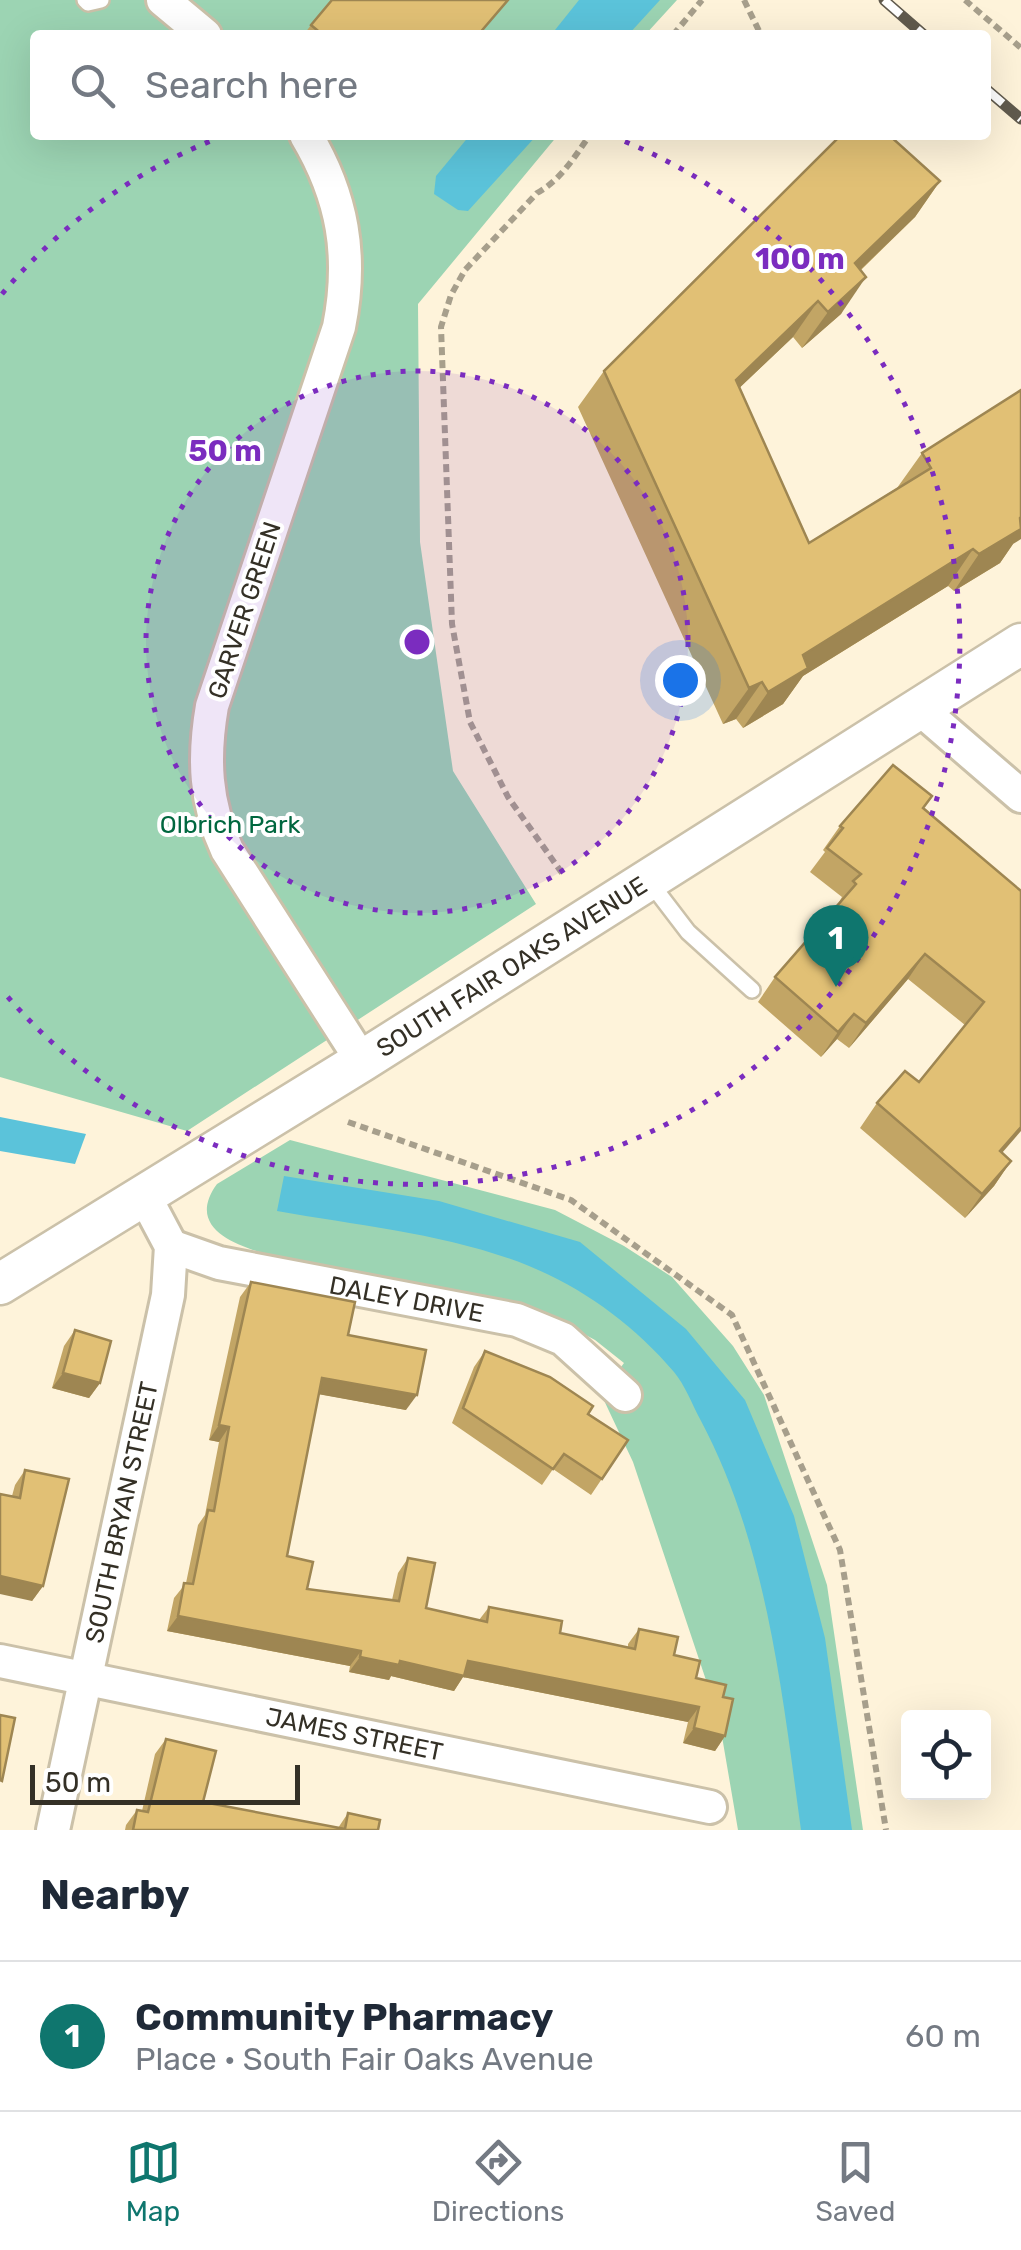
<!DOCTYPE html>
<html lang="en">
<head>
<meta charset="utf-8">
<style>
	:root { --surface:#fff; --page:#f6f6f7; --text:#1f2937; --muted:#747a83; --line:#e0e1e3; --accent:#0f766e }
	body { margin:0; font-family:Rubik,sans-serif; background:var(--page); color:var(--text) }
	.controls { position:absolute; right:30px; bottom:30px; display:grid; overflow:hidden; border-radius:10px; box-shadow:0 10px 40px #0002 }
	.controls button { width:90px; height:90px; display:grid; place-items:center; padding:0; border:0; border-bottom:2px solid var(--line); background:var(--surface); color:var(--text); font:50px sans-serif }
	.scale { position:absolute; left:30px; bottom:25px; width:270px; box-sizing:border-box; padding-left:10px; border:5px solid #343026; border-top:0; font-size:28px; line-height:35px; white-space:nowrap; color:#343026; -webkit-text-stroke:8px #fff; paint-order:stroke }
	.you { position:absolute; left:680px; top:680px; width:35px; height:35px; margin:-25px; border:8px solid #fff; border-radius:50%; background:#1a73e8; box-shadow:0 0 0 15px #1a73e833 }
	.badge { display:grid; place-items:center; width:65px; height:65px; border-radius:50%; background:var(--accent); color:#fff; font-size:32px; font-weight:700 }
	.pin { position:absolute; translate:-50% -82px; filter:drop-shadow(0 2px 5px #0008) }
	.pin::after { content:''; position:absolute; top:52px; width:35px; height:30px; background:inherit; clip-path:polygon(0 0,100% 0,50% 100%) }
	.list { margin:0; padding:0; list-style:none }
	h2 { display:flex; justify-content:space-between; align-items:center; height:130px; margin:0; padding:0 40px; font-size:42px }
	h2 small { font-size:32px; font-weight:400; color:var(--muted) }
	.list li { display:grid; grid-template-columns:65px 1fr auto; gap:30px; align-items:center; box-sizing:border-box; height:150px; padding:0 40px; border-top:2px solid var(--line) }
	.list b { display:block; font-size:38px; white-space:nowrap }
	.list p { margin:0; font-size:32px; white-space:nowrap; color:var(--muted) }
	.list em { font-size:32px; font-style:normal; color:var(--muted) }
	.icon { flex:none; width:55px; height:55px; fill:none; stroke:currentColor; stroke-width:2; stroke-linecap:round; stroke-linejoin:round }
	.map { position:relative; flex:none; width:1021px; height:1830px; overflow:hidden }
	.search { position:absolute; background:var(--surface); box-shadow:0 10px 40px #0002; left:30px; right:30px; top:30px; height:110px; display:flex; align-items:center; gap:25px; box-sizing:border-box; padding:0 35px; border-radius:10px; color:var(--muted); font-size:38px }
	.sheet { height:280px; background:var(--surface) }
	nav { display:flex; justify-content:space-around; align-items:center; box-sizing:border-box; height:140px; border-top:2px solid var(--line); background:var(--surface); font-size:28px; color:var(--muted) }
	nav a { display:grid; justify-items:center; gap:5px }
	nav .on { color:var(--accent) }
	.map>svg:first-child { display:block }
	.green { fill:#9cd4b3 }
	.water { fill:#5bc3da }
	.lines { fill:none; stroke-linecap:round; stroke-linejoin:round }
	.service-casing { stroke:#cbc1a9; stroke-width:20 }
	.minor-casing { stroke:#cbc1a9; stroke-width:38 }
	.tertiary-casing { stroke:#cbc1a9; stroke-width:45 }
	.path { stroke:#a79f8c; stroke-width:6; stroke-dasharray:8 5; stroke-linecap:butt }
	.service { stroke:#fff; stroke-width:15 }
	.minor { stroke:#fff; stroke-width:32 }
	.tertiary { stroke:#fff; stroke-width:40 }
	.rail-casing { stroke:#605a4d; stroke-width:11 }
	.rail { stroke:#fff; stroke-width:8; stroke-dasharray:22; stroke-linecap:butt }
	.wall { fill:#c2a565 }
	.shaded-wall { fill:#9e8652 }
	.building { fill:#e1c075; stroke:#9e8652; stroke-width:2.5 }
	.ring { fill:none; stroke:#7b2cbf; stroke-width:5; stroke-dasharray:5 10 }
	.labels { text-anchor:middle; stroke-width:8; stroke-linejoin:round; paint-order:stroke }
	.street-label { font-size:25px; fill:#343026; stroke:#fff }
	.park-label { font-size:25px; fill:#00673f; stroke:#fff }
	.centre { fill:#7b2cbf; stroke:#fff; stroke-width:5 }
	.ring-label { font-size:30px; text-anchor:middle; font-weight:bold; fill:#7b2cbf; stroke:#fff; stroke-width:8; stroke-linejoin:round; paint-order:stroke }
</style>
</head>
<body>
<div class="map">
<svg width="1021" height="1830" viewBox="0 0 1021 1830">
	<rect width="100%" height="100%" fill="#fef3da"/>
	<g class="green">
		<path d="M 0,0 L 677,0 L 645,35 L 35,35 L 35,135 L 558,135 L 418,304 L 420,542 L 453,771 L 536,904 L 187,1131 L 0,1077 Z"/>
		<path d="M 290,1140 L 555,1210 L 624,1246 L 672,1277 L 733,1346 L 764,1395 L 827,1585 L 863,1830 L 738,1830 L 719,1719 L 633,1462 L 601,1394 L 624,1363 L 595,1340 L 554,1318 L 269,1255 C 236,1245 185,1228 217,1184 Z"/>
	</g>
	<g class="water">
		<path d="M 579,0 L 660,0 L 628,35 L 551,35 Z"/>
		<path d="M 470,135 L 537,135 L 468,211 L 458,210 L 434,194 L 436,176 Z"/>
		<path d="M 0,1117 L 86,1134 L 75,1164 L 0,1151 Z"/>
		<path d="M 284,1176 L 439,1201 L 580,1242 L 686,1329 L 745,1400 L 794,1516 L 825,1638 L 852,1830 L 801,1830 C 782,1692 767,1544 700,1419 C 692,1404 685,1385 674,1372 C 635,1326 585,1289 529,1266 C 450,1234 360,1226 277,1211 Z"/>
	</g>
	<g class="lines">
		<defs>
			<g id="service">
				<path d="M 85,0 L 88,3 L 101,0"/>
				<path d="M 649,881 L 688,932 L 752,990"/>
			</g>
			<g id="minor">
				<path d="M 163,0 L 205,35"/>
				<path d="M 306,135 C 343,197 353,256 339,327 L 212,706 C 203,758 205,803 227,850 L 362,1061"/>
				<path d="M 919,708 L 1021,796"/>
				<path id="s1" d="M 171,1246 L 219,1263 L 517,1320 L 563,1339 L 625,1395"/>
				<path id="s2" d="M 0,1661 L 710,1807"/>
				<path id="s3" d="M 53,1830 L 168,1295 L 171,1246 L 145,1197"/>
			</g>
			<g id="tertiary">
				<path id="s4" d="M 0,1284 L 362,1061 L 1021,644"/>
			</g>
		</defs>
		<use href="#service" class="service-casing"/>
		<use href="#minor" class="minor-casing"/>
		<use href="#tertiary" class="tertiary-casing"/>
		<g class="path">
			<path d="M 744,0 L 761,35"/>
			<path d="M 965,0 L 1021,48"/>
			<path d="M 673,35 L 702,0"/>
			<path d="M 562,873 L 508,797 L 470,722 L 452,624 L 441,327 L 451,295 L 465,270 L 537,193 C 562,179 574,157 590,135"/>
			<path d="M 348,1122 L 571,1200 L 732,1315 L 840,1550 L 886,1830"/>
		</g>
		<use href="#service" class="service"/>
		<use href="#minor" class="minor"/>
		<use href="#tertiary" class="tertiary"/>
		<defs>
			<g id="rail">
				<path d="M 884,0 L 924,35"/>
				<path d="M 986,89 L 1021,119"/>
			</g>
		</defs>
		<use href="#rail" class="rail-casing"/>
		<use href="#rail" class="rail"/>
	</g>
	<g class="wall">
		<path d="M 311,25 L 479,35 L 308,35 L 305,33 Z"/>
		<path d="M 940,181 L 915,217 L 861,270 L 841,314 L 802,348 L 793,337 L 739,388 L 809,543 L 897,488 L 922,453 L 1013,544 L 1000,563 L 954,591 L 948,586 L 803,676 L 783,704 L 743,728 L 736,719 L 723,724 L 578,407 L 604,371 Z"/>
		<path d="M 924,808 L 1021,891 L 1002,1153 L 1011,1161 L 994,1186 L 965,1218 L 860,1128 L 877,1103 L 919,1082 L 965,1025 L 908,979 L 849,1048 L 837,1039 L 821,1057 L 758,1002 L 775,977 L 837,906 L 842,897 L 810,872 L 825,852 L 823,850 L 840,826 Z"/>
		<path d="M 251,1282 L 348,1335 L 406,1410 L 319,1394 L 287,1556 L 307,1589 L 392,1600 L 398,1573 L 408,1558 L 426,1608 L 479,1620 L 489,1607 L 560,1633 L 628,1647 L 628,1644 L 639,1629 L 674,1655 L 696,1678 L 723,1697 L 725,1736 L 715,1751 L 683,1743 L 688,1722 L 463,1677 L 454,1691 L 391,1676 L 389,1680 L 349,1672 L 350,1666 L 167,1631 L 174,1598 L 186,1583 L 198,1525 L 205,1515 L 219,1442 L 209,1440 L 240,1297 Z"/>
		<path d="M 75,1330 L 100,1383 L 89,1398 L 52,1388 L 64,1346 Z"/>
		<path d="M 485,1351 L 588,1414 L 628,1440 L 591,1495 L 553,1469 L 542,1485 L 452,1423 L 474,1367 Z"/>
		<path d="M 25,1470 L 43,1586 L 32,1601 L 12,1496 L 15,1485 Z"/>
		<path d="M 166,1739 L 203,1802 L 338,1828 L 348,1813 L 378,1830 L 125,1830 L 126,1825 L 137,1810 L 142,1811 L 155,1754 Z"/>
	</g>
	<g class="shaded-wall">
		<path d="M 940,181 L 915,217 L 830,299 L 855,263 Z"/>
		<path d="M 866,277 L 841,314 L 802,348 L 828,312 Z"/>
		<path d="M 818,301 L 793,337 L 710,416 L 736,380 Z"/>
		<path d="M 1021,517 L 1021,539 L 1013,544 L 1000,563 L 954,591 L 979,554 Z"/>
		<path d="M 973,549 L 948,586 L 803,676 L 783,704 L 743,728 L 768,692 L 803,655 Z"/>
		<path d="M 762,682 L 736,719 L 723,724 L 749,688 Z"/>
		<path d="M 925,954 L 908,979 L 849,1048 L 866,1023 Z"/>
		<path d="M 854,1014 L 837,1039 L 821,1057 L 838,1032 Z"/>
		<path d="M 1021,1127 L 1021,1131 L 982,1176 L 1000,1151 Z"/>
		<path d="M 1011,1161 L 994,1186 L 965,1218 L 982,1194 Z"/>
		<path d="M 63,1373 L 100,1383 L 89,1398 L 52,1388 Z"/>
		<path d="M 322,1378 L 417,1395 L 406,1410 L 312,1393 Z"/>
		<path d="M 219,1425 L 229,1427 L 219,1442 L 209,1440 Z"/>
		<path d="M 0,1576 L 43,1586 L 32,1601 L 0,1594 Z"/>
		<path d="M 178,1616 L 361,1651 L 350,1666 L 167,1631 Z"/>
		<path d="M 360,1657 L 400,1661 L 468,1661 L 699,1707 L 688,1722 L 463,1677 L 454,1691 L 391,1676 L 389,1680 L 349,1672 Z"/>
		<path d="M 694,1728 L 725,1736 L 715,1751 L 683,1743 Z"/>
	</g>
	<g class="building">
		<path d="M 332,0 L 508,0 L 478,35 L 323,35 L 311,25 Z"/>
		<path d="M 841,135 L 889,135 L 940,181 L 855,263 L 866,277 L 828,312 L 818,301 L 736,380 L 809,543 L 931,468 L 922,453 L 1021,390 L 1021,517 L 1020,518 L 1021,529 L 979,554 L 973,549 L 803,655 L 808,668 L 768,692 L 762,682 L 749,688 L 604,371 Z"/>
		<path d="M 893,765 L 932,796 L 923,808 L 1021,891 L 1021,1127 L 1000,1151 L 1011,1161 L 982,1194 L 877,1103 L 905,1071 L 919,1082 L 984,1002 L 925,954 L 866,1023 L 854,1014 L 838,1032 L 775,977 L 856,884 L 853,881 L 861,874 L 827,848 L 843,828 L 840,826 Z"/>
		<path d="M 251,1282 L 355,1302 L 348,1335 L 426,1350 L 417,1395 L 322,1378 L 287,1556 L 313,1562 L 307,1589 L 399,1601 L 408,1558 L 435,1563 L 426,1608 L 487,1622 L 489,1607 L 562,1621 L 560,1633 L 635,1649 L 639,1629 L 678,1637 L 674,1655 L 700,1661 L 696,1678 L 726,1685 L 723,1697 L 733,1699 L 725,1736 L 694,1728 L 699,1707 L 468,1661 L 464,1676 L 400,1661 L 399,1665 L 360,1657 L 361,1651 L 178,1616 L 184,1583 L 193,1584 L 208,1510 L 214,1511 L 229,1427 L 219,1425 Z"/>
		<path d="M 75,1330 L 111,1341 L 100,1383 L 63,1373 Z"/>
		<path d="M 485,1351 L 550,1377 L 593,1406 L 588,1414 L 628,1440 L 602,1479 L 564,1454 L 553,1469 L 463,1408 Z"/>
		<path d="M 25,1470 L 69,1479 L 43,1586 L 0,1576 L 0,1494 L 20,1498 Z"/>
		<path d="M 0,1715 L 15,1718 L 2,1781 L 0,1780 Z"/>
		<path d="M 166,1739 L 216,1751 L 203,1802 L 345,1829 L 348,1813 L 380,1820 L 378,1830 L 133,1830 L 137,1810 L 148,1812 Z"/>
	</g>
	<circle cx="417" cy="642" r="271" fill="#7b2cbf" fill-opacity=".12"/>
	<g class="ring">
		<circle cx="417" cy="642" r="271"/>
		<path d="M2 294A542 542 0 0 1 223 136M611 136A542 542 0 1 1 2 990"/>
	</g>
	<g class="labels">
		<g class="street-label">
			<text transform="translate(244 610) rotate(-72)" y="9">GARVER GREEN</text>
			<text dy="9" stroke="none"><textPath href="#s4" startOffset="602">SOUTH FAIR OAKS AVENUE</textPath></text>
			<text dy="9" stroke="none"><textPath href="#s1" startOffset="242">DALEY DRIVE</textPath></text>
			<text dy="9" stroke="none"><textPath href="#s3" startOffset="325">SOUTH BRYAN STREET</textPath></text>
			<text dy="9" stroke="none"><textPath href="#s2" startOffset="362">JAMES STREET</textPath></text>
		</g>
		<g class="park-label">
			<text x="230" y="833">Olbrich Park</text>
		</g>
	</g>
	<circle cx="417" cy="642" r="15" class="centre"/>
	<g class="ring-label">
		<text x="800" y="269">100 m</text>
		<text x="225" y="461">50 m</text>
	</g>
</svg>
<div class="controls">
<button><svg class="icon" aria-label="locate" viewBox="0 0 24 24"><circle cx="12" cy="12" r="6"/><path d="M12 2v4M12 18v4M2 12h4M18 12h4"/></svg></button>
</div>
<div class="scale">50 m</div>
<div class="you"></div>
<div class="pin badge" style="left:836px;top:987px">1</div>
<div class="search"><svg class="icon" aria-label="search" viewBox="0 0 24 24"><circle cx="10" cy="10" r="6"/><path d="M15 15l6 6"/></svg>Search here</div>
</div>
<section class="sheet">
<h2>Nearby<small></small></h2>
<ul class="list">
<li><span class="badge">1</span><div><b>Community Pharmacy</b><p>Place · South Fair Oaks Avenue</p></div><em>60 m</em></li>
</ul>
</section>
<nav>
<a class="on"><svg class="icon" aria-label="map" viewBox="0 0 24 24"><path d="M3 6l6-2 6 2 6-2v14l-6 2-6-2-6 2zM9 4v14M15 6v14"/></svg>Map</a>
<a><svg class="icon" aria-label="directions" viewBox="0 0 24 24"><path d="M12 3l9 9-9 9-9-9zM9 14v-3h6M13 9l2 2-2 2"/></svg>Directions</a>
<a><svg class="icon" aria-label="saved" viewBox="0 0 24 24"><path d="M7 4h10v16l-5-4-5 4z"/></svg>Saved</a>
</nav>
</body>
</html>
